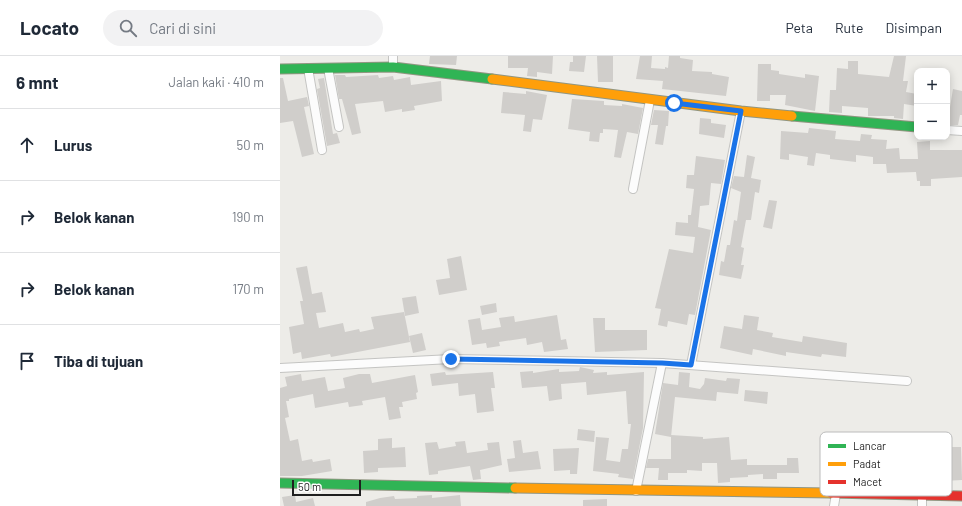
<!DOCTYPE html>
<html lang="id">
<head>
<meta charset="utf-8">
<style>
	:root { --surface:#fff; --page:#f2f2f3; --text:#1f2937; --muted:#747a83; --line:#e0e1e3 }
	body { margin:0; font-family:Barlow,sans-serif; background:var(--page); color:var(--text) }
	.controls { position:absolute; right:12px; top:12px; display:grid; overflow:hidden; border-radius:8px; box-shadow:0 2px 10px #0003 }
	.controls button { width:36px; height:36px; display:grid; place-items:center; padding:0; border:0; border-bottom:1px solid var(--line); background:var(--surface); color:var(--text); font:20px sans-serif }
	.scale { position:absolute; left:12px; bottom:10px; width:69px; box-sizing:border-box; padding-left:4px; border:2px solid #1f1f1f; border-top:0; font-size:11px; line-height:14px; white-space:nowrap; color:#1f1f1f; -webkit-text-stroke:3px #fff; paint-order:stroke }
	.stop { position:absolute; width:12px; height:12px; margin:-9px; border:3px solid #1a73e8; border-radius:50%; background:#fff }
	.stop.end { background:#1a73e8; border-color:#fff; box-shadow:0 1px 4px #0008 }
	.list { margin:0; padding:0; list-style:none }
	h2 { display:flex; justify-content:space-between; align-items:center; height:52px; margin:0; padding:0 16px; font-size:17px }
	h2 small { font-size:13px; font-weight:400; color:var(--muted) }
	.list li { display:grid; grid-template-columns:26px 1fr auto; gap:12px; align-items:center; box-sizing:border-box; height:72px; padding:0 16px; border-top:1px solid var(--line) }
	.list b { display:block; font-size:15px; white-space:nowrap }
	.list em { font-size:13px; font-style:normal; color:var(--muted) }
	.icon { flex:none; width:22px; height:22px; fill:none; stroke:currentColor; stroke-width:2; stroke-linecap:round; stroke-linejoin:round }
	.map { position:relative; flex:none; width:682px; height:450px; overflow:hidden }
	header { display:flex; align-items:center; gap:24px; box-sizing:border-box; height:56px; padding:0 20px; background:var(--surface); border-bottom:1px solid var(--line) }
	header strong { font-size:19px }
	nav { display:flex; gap:22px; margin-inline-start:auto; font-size:14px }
	.search { width:280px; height:36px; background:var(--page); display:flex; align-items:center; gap:10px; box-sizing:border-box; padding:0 14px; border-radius:22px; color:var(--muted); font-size:15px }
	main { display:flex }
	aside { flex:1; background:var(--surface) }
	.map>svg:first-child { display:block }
	.building { fill:#d0cecb }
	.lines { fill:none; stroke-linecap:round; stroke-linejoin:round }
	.street-casing { stroke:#c4c4c2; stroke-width:10 }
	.fast-casing { stroke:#919681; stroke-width:11 }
	.slow-casing { stroke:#919681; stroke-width:11 }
	.jam-casing { stroke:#919681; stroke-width:11 }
	.street { stroke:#fcfcfc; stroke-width:8 }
	.fast { stroke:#30b455; stroke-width:9 }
	.slow { stroke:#ff9f0a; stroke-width:9 }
	.jam { stroke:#e5322d; stroke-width:9 }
	.route { stroke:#1a73e8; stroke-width:5 }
	.key { fill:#fff; stroke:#bcbcbc; stroke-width:1 }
	.key-label { font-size:11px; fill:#1f1f1f }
</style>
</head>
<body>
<header>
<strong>Locato</strong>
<div class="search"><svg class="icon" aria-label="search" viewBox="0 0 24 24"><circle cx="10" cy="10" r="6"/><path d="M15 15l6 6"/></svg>Cari di sini</div>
<nav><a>Peta</a><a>Rute</a><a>Disimpan</a></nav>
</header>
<main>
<aside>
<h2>6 mnt<small>Jalan kaki · 410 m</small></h2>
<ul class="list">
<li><svg class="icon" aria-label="ahead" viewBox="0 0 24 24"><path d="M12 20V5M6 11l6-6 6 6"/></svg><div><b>Lurus</b></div><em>50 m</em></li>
<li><svg class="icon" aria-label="right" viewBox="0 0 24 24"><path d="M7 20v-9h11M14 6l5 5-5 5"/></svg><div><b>Belok kanan</b></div><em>190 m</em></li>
<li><svg class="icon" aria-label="right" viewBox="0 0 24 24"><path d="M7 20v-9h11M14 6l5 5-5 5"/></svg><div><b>Belok kanan</b></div><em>170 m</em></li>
<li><svg class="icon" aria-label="arrive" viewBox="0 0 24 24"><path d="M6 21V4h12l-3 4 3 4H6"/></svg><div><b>Tiba di tujuan</b></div></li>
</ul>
</aside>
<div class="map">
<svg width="682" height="450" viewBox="0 0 682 450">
	<rect width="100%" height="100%" fill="#edece8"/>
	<g class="building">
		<path d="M 150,0 L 177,0 L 176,9 L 149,8 Z"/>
		<path d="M 228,0 L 273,0 L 272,18 L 257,16 L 257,21 L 247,20 L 248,12 L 228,12 Z"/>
		<path d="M 293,0 L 306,0 L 304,16 L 289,15 L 290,6 L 293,6 Z"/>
		<path d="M 317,0 L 333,0 L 333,26 L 318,26 Z"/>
		<path d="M 360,0 L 372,0 L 371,12 L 385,13 L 385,11 L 388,12 L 389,0 L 400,0 L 400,2 L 413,4 L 412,15 L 432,16 L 432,18 L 449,21 L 446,40 L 382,33 L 383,25 L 356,23 Z"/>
		<path d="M 614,0 L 626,0 L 623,25 L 628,25 L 626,36 L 637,38 L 637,50 L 624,48 L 623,63 L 614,62 L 614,60 L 588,60 L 588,52 L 562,50 L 562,57 L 549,56 L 550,34 L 556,34 L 557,12 L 568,13 L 568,5 L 578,5 L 578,18 L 609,21 Z"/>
		<path d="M 478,8 L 491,8 L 491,14 L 499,15 L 499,18 L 525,22 L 525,18 L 539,20 L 535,55 L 505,49 L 506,39 L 490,39 L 490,45 L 477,45 Z"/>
		<path d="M 55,19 L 65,19 L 66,21 L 98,19 L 99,22 L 113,20 L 114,24 L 130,21 L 131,29 L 161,25 L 162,45 L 134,50 L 135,54 L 122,56 L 122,53 L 105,56 L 103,45 L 75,48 L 81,77 L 72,79 L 62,43 L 59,43 Z"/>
		<path d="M 0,22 L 3,22 L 8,45 L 27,41 L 29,50 L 24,51 L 34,98 L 22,101 L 13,65 L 0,67 Z"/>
		<path d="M 44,22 L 53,78 L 57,77 L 60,87 L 47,90 L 37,33 L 40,32 L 38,23 Z"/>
		<path d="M 673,33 L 682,35 L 682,59 L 680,59 L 678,69 L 667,69 Z"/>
		<path d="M 246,35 L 267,39 L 262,64 L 253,63 L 251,76 L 243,75 L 245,59 L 221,57 L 223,36 L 246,38 Z"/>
		<path d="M 292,43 L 324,45 L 324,49 L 342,50 L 342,48 L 363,52 L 358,78 L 347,76 L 341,102 L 334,101 L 338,74 L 323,73 L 323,77 L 320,77 L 319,86 L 309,85 L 310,76 L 288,73 Z"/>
		<path d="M 374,54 L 389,55 L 388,70 L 386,70 L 383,89 L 375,88 L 378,69 L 371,69 Z"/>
		<path d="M 420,62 L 431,63 L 431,67 L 446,69 L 444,82 L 419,78 Z"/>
		<path d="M 529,72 L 556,75 L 555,83 L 580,85 L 581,78 L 592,79 L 591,83 L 607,84 L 606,93 L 619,92 L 620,103 L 638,103 L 637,86 L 650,85 L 650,94 L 682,94 L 682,121 L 651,123 L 651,130 L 640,130 L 640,125 L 637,125 L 636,116 L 607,117 L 606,108 L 593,108 L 593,101 L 576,99 L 576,106 L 550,103 L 550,99 L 536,97 L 534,110 L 527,109 L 528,101 L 509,98 L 509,104 L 500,103 L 501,75 L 528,77 Z"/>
		<path d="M 467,99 L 475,101 L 471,122 L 481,124 L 479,137 L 475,136 L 471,164 L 466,164 L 461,191 L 464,192 L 461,209 L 464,209 L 461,223 L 439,219 L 441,205 L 444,206 L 447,189 L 450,189 L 454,164 L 457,165 L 461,136 L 451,132 L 454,120 L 464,121 Z"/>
		<path d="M 416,100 L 445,104 L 441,128 L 431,127 L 429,149 L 420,150 L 418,171 L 431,174 L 415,259 L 409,258 L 407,269 L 388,265 L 387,271 L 378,269 L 381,253 L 375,252 L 389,193 L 413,197 L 415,181 L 395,179 L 396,166 L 408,167 L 408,159 L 411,159 L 414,133 L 406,132 L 407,119 L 414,119 Z"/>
		<path d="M 489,144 L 497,145 L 492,173 L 483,171 Z"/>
		<path d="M 181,200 L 187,234 L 159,239 L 156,224 L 170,222 L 167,203 Z"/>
		<path d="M 27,210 L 32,238 L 42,236 L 46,256 L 36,257 L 39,272 L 63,267 L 65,276 L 79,273 L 80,276 L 94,273 L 91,261 L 124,256 L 130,286 L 51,301 L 50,298 L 22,303 L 21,296 L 13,298 L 9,271 L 24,268 L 20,245 L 23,245 L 16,212 Z"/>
		<path d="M 136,240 L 139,257 L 125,260 L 122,242 Z"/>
		<path d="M 216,247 L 217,256 L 202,259 L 200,250 Z"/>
		<path d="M 277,259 L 281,284 L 286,283 L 288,293 L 264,296 L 262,286 L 247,289 L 246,282 L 219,286 L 220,290 L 207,292 L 206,287 L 192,289 L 188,264 L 200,262 L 202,274 L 221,271 L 219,262 L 234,260 L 235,266 Z"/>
		<path d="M 464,259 L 479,261 L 477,274 L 493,277 L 492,281 L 522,286 L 523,280 L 567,287 L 566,301 L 542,298 L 541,301 L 506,296 L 506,300 L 473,293 L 472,299 L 440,292 L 444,270 L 462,273 Z"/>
		<path d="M 313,262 L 325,262 L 325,274 L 367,274 L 367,294 L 315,296 Z"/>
		<path d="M 142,277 L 146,294 L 133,297 L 129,280 Z"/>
		<path d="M 300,311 L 314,314 L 313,317 L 327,316 L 327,319 L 364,316 L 363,372 L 353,423 L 338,421 L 339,418 L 313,415 L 316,381 L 329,382 L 326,404 L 340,406 L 342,393 L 348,393 L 351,368 L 348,368 L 346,335 L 307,339 L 306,326 L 281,328 L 282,343 L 269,345 L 267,330 L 242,332 L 240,316 L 253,315 L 253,317 L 279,313 L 279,316 L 299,315 Z"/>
		<path d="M 165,316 L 166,319 L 213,316 L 215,332 L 211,332 L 214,355 L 197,357 L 195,338 L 179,340 L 178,327 L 152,330 L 150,318 Z"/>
		<path d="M 399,316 L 410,317 L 409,331 L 420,333 L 424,328 L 425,322 L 446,325 L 447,322 L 460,323 L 458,338 L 437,336 L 436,345 L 395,341 L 391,381 L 375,378 L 383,327 L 398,329 Z"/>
		<path d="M 21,318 L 22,325 L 45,321 L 48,335 L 65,332 L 63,322 L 79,318 L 90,318 L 92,327 L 135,319 L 138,336 L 136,337 L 137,343 L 122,346 L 123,351 L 119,351 L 121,362 L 109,364 L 105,341 L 82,345 L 83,349 L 69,351 L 68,346 L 35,352 L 33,338 L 9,343 L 9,345 L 6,345 L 9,361 L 5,362 L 10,385 L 18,383 L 22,405 L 32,403 L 33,406 L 50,403 L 52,415 L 22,420 L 0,420 L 0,332 L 7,330 L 5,321 Z"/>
		<path d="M 465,334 L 488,336 L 487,348 L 464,345 Z"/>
		<path d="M 298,373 L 315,375 L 314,386 L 297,384 Z"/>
		<path d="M 391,379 L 423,381 L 423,383 L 449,381 L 451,404 L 467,403 L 467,409 L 507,409 L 507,402 L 518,402 L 519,417 L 497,417 L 497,423 L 483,423 L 483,418 L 468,419 L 468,421 L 450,422 L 450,426 L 438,427 L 437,407 L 422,407 L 422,415 L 407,414 L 407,417 L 388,417 L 388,424 L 378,424 L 379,412 L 366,412 L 368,403 L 391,403 Z"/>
		<path d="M 112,382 L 112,392 L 125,391 L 126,411 L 98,412 L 98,416 L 84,417 L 83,395 L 98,394 L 98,383 Z"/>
		<path d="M 241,384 L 243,397 L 258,395 L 261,413 L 229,416 L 227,403 L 235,402 L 233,385 Z"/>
		<path d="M 185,385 L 187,397 L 208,394 L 207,387 L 219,386 L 222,409 L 200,414 L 201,423 L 193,424 L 190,410 L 158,415 L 158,418 L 149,419 L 145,387 L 157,386 L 159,393 L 176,390 L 175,386 Z"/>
		<path d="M 667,391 L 681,391 L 682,424 L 627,427 L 627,423 L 594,422 L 595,403 L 610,403 L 610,394 L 624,394 L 623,404 L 639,403 L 639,396 L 652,396 L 652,404 L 667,403 Z"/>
		<path d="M 299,392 L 297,418 L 290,418 L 290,414 L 274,415 L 273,393 Z"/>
		<path d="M 15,439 L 16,446 L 33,442 L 35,450 L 4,450 L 2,441 Z"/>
		<path d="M 152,439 L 152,442 L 180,439 L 181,450 L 86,450 L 86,446 L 100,442 L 114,440 L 115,443 L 137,442 L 137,440 Z"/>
		<path d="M 327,443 L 327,450 L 303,450 L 303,444 Z"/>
	</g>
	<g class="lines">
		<defs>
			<g id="street">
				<path d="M 113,0 L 113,11"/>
				<path d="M 28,12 L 42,94"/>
				<path d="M 48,12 L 59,71"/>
				<path d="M 667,74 L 682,75"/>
				<path d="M 353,133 L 370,44"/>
				<path d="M 411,309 L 461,55"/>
				<path d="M 0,312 L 171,303 L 382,307 L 627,325"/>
				<path d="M 356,435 L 382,307"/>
				<path d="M 554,450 L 556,438"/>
				<path d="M 642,450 L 642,438"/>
			</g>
			<g id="fast">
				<path d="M 0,13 L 113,11 L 212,23"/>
				<path d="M 512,60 L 637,71"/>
				<path d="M 0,427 L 235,432"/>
			</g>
			<g id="slow">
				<path d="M 212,23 L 461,55 L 512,60"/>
				<path d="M 235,432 L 551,437"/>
			</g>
			<path id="jam" d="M 551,437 L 682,440"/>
		</defs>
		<use href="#street" class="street-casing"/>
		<use href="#fast" class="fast-casing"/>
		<use href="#slow" class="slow-casing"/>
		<use href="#jam" class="jam-casing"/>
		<use href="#street" class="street"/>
		<use href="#fast" class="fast"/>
		<use href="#slow" class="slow"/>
		<use href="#jam" class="jam"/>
	</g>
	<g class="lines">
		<path class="route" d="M 171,303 L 382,307 L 411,309 L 461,55 L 394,47"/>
	</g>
	<rect x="540" y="376" width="132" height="64" rx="6" class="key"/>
	<rect x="548" y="388" width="18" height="4" fill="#30b455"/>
	<rect x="548" y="406" width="18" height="4" fill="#ff9f0a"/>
	<rect x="548" y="424" width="18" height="4" fill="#e5322d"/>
	<g class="key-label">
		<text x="573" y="394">Lancar</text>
		<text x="573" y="412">Padat</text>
		<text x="573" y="430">Macet</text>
	</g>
</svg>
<div class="controls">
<button>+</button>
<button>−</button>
</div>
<div class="scale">50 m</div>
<div class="stop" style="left:394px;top:47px"></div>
<div class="stop end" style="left:171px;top:303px"></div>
</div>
</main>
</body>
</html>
